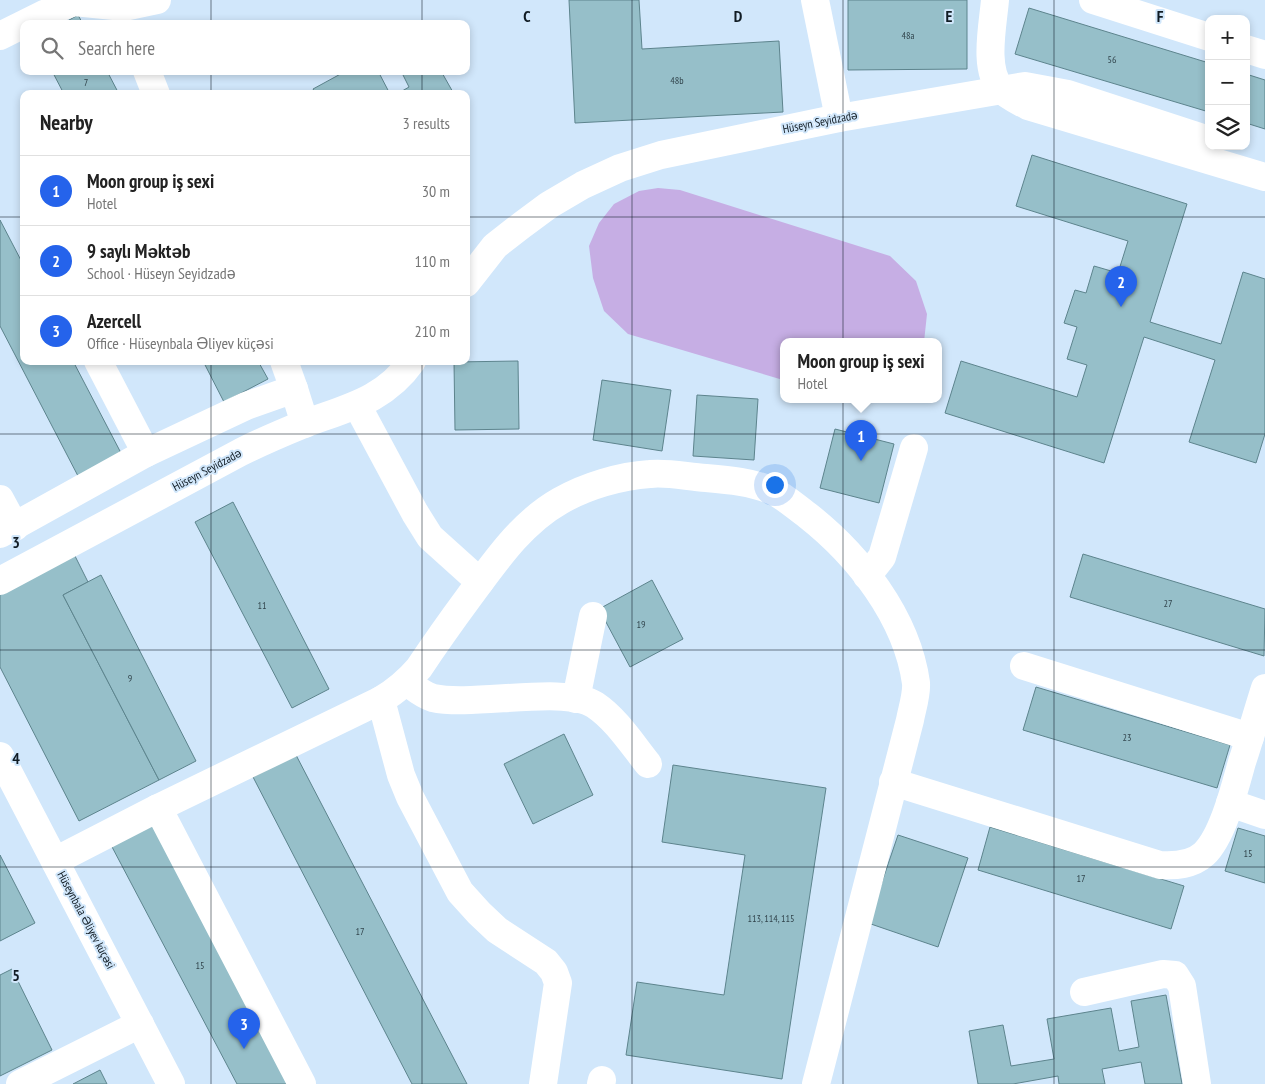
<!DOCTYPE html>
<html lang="en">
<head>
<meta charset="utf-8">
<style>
	:root { --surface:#fff; --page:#f2f2f2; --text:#222; --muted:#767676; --line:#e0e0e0; --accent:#2563eb }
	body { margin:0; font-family:"PT Sans Narrow",sans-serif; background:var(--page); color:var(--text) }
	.controls { position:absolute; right:15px; top:15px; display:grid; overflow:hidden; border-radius:10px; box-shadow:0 2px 8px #0003 }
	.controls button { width:45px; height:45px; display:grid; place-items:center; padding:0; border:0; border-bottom:1px solid var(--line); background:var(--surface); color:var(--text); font:25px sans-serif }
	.you { position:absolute; left:774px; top:484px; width:18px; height:18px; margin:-12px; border:4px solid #fff; border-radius:50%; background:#1a73e8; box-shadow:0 0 0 8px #1a73e833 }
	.badge { display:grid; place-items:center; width:32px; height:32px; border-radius:50%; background:var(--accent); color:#fff; font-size:16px; font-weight:700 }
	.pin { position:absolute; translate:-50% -41px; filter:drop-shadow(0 1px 2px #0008) }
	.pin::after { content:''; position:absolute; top:26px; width:18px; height:15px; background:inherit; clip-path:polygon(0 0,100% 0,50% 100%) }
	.popup { position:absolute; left:780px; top:338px; width:162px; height:65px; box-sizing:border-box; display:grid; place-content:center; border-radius:10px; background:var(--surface); filter:drop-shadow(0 1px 4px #0005); font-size:16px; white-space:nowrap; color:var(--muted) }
	.popup b { font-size:19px; color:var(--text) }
	.popup::after { content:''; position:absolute; left:50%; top:100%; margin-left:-10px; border:10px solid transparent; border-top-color:var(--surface) }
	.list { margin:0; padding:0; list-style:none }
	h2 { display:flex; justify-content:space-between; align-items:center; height:65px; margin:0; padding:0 20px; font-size:21px }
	h2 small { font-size:16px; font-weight:400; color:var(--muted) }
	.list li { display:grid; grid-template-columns:32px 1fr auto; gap:15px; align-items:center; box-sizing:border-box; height:70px; padding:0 20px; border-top:1px solid var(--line) }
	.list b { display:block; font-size:19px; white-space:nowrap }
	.list p { margin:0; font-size:16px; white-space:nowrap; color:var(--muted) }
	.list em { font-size:16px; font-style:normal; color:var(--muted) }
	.icon { flex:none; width:28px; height:28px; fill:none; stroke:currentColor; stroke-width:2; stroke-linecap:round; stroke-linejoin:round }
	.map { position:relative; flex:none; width:1265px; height:1084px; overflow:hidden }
	.search { position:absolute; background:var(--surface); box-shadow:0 2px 8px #0003; left:20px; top:20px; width:450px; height:55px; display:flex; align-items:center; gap:12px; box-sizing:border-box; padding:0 18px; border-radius:10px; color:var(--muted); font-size:19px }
	.panel { position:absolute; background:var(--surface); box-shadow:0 2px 8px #0003; left:20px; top:90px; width:450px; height:275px; border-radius:10px }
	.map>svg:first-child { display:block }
	.green { fill:#c6aee4 }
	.building { fill:#96bfc9; stroke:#5d848d }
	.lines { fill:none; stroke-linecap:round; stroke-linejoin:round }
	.minor { stroke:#fff; stroke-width:28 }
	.grid { fill:none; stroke:#111c24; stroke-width:1; stroke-opacity:0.55 }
	.labels { text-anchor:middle; stroke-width:4; stroke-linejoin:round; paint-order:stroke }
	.number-label { font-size:10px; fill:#32454d }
	.street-label { font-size:12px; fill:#111c24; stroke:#d1e7fb }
	.grid-label { font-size:16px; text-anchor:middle; font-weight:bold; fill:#111c24; stroke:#d1e7fb; stroke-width:4; stroke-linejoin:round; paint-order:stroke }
</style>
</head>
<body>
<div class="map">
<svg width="1265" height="1084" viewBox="0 0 1265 1084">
	<rect width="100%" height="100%" fill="#d1e7fb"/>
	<path class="green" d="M 658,188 L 680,190 L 890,256 L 916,281 L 927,314 L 924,342 L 784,342 L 783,380 L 628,334 L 604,311 L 593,278 L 589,246 L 599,223 L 614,204 L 639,191 Z"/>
	<g class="building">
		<path d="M 569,0 L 639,0 L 642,49 L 779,41 L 783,112 L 575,123 Z"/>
		<path d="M 848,0 L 967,0 L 967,69 L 848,70 Z"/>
		<path d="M 1029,8 L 1209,63 L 1209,112 L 1015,54 Z"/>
		<path d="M 78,15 L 83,24 L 62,24 Z"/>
		<path d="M 52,71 L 107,71 L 119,94 L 64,94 Z"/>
		<path d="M 346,71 L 378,71 L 390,94 L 316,94 L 313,89 Z"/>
		<path d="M 401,71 L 441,71 L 454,94 L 397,94 L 409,87 Z"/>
		<path d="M 1246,74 L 1265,80 L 1265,129 L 1246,123 Z"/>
		<path d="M 1032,155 L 1187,204 L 1150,322 L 1221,344 L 1243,272 L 1265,279 L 1265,434 L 1256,463 L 1189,442 L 1215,360 L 1144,337 L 1104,463 L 945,413 L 961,361 L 1077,397 L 1087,365 L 1067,359 L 1077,327 L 1064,323 L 1075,290 L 1086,293 L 1094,266 L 1118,273 L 1128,241 L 1016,206 Z"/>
		<path d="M 0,220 L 24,266 L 24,361 L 73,361 L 121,453 L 78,476 L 0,326 Z"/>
		<path d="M 203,361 L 258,361 L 268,379 L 224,402 Z"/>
		<path d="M 518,361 L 519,429 L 455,430 L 454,362 Z"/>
		<path d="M 602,380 L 671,390 L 662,451 L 593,440 Z"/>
		<path d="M 697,395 L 758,399 L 754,460 L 693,456 Z"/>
		<path d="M 835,429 L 894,444 L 879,503 L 820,488 Z"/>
		<path d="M 233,502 L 329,689 L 292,708 L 195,522 Z"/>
		<path d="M 74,554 L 88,582 L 63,595 L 159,780 L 79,821 L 0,667 L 0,592 Z"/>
		<path d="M 1083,554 L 1265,609 L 1264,656 L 1070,597 Z"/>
		<path d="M 101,575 L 196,761 L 159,780 L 63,595 Z"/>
		<path d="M 652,580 L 683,639 L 630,667 L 599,609 Z"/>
		<path d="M 1036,687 L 1230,745 L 1217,788 L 1023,730 Z"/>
		<path d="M 564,734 L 593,795 L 533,824 L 504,764 Z"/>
		<path d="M 296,755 L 467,1084 L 412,1084 L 253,777 Z"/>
		<path d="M 673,765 L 826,788 L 782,1079 L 626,1055 L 637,982 L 724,995 L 745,855 L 662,842 Z"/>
		<path d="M 154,825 L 290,1084 L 237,1084 L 111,845 Z"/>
		<path d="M 990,827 L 1184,886 L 1171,929 L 978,870 Z"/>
		<path d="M 1238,828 L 1265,836 L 1265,883 L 1225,871 Z"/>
		<path d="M 898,835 L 968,858 L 938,947 L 868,923 Z"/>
		<path d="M 0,855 L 35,923 L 0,941 Z"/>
		<path d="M 12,969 L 52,1050 L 0,1076 L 0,975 Z"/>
		<path d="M 1166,995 L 1182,1084 L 1145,1084 L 1141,1062 L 1102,1069 L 1105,1084 L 1059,1084 L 1058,1076 L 1013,1084 L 978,1084 L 969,1031 L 1003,1025 L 1011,1066 L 1054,1059 L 1047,1019 L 1111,1008 L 1119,1051 L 1139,1047 L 1131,1001 Z"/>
		<path d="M 100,1070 L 107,1084 L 73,1084 Z"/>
	</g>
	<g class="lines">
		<g class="minor">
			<path d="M 815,0 L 839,118"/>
			<path d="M 995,0 C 993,25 983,69 1001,89 C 1008,97 1019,101 1028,106 L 1265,177"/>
			<path d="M 1093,0 L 1209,37"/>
			<path d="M 0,36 L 44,14 L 74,2 L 124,7 L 157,0"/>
			<path d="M 1246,49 L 1265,55"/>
			<path d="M 147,71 L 156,94"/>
			<path d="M 466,283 L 495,246 L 522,225 L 549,205 L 583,185 L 620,168 L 661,155 L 839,118 L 1025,86 L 1068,94 L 1209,140"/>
			<path d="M 98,361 L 146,453"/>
			<path d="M 284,361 L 294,389"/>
			<path d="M 357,405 L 415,513 L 430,537 L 480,582"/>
			<path d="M 0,499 L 15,527"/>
			<path d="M 0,534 L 146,453 L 246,406 L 294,389 L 305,424"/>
			<path d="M 867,576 L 882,557 L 914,448"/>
			<path d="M 0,581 L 241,452 C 261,442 282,433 304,424 C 346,408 384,401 412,361"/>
			<path d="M 1024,666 L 1250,737"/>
			<path d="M 407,682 C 415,688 423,695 433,698 C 473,707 565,685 595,705 C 616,719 632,744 648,764"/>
			<path d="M 576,699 L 593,616"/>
			<path d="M 381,700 L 401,775 L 410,797 L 460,892 L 479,913 L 497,930 L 546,962 L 554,972 L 558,983 L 543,1084"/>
			<path d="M 0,756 L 171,1084"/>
			<path d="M 893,782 L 1160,865 C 1176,866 1192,865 1204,854 C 1223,836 1235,787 1242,762 C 1250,738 1257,713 1265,688"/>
			<path d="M 1230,803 L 1265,815"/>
			<path d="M 158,808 L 302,1084"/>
			<path d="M 55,861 L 158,808 L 381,700 C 396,691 407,682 419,668 C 435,644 452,620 469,597 C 495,562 521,523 560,501 C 586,486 620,476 650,474 C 668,472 688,477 706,478 C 729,480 752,482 773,491 C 785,497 796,507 807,515 C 858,555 907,617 916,683 C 917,694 912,709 910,720 L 816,1084"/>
			<path d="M 1084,992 L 1163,974 L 1175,975 L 1182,986 L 1197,1084"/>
			<path d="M 20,1084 L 140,1024"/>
			<path d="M 601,1084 L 602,1080"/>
		</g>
	</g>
	<path class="grid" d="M 211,0 L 211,24M 422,0 L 422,24M 632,0 L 632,1084M 843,0 L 843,1084M 1054,0 L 1054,1084M 211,71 L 211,94M 422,71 L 422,94M 0,217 L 24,217M 466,217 L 1265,217M 211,361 L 211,1084M 422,361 L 422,1084M 0,434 L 1265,434M 0,650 L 1265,650M 0,867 L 1265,867"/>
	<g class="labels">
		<g class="number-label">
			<text x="908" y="39">48a</text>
			<text x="1112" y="63">56</text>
			<text x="677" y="84">48b</text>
			<text x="86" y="86">7</text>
			<text x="1168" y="607">27</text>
			<text x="262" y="609">11</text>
			<text x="641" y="628">19</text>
			<text x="130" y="682">9</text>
			<text x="1127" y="741">23</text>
			<text x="1248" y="857">15</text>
			<text x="1081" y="882">17</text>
			<text x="771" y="922">113, 114, 115</text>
			<text x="360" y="935">17</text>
			<text x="200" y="969">15</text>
		</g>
		<g class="street-label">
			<text transform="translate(820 122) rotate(-11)" y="4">Hüseyn Seyidzadə</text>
			<text transform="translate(207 470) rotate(-28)" y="4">Hüseyn Seyidzadə</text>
			<text transform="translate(86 920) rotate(62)" y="4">Hüseynbala Əliyev küçəsi</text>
		</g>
	</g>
	<g class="grid-label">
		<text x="527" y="22">C</text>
		<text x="738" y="22">D</text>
		<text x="949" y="22">E</text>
		<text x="1160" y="22">F</text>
		<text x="16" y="548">3</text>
		<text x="16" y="764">4</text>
		<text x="16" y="981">5</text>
	</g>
</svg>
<div class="controls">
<button>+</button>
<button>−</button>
<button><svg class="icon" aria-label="layers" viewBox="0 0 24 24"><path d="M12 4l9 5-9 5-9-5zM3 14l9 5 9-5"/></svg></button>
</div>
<div class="you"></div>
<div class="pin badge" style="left:861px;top:461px">1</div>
<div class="popup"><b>Moon group iş sexi</b>Hotel</div>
<div class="pin badge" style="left:1121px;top:307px">2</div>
<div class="pin badge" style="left:244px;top:1049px">3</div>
<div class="search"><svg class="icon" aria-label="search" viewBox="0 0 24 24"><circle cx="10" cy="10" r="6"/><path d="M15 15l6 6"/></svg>Search here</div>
<section class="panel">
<h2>Nearby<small>3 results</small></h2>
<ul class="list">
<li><span class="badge">1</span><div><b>Moon group iş sexi</b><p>Hotel</p></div><em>30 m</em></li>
<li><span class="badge">2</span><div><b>9 saylı Məktəb</b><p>School · Hüseyn Seyidzadə</p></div><em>110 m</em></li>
<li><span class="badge">3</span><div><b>Azercell</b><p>Office · Hüseynbala Əliyev küçəsi</p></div><em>210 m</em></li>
</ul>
</section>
</div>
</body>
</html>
